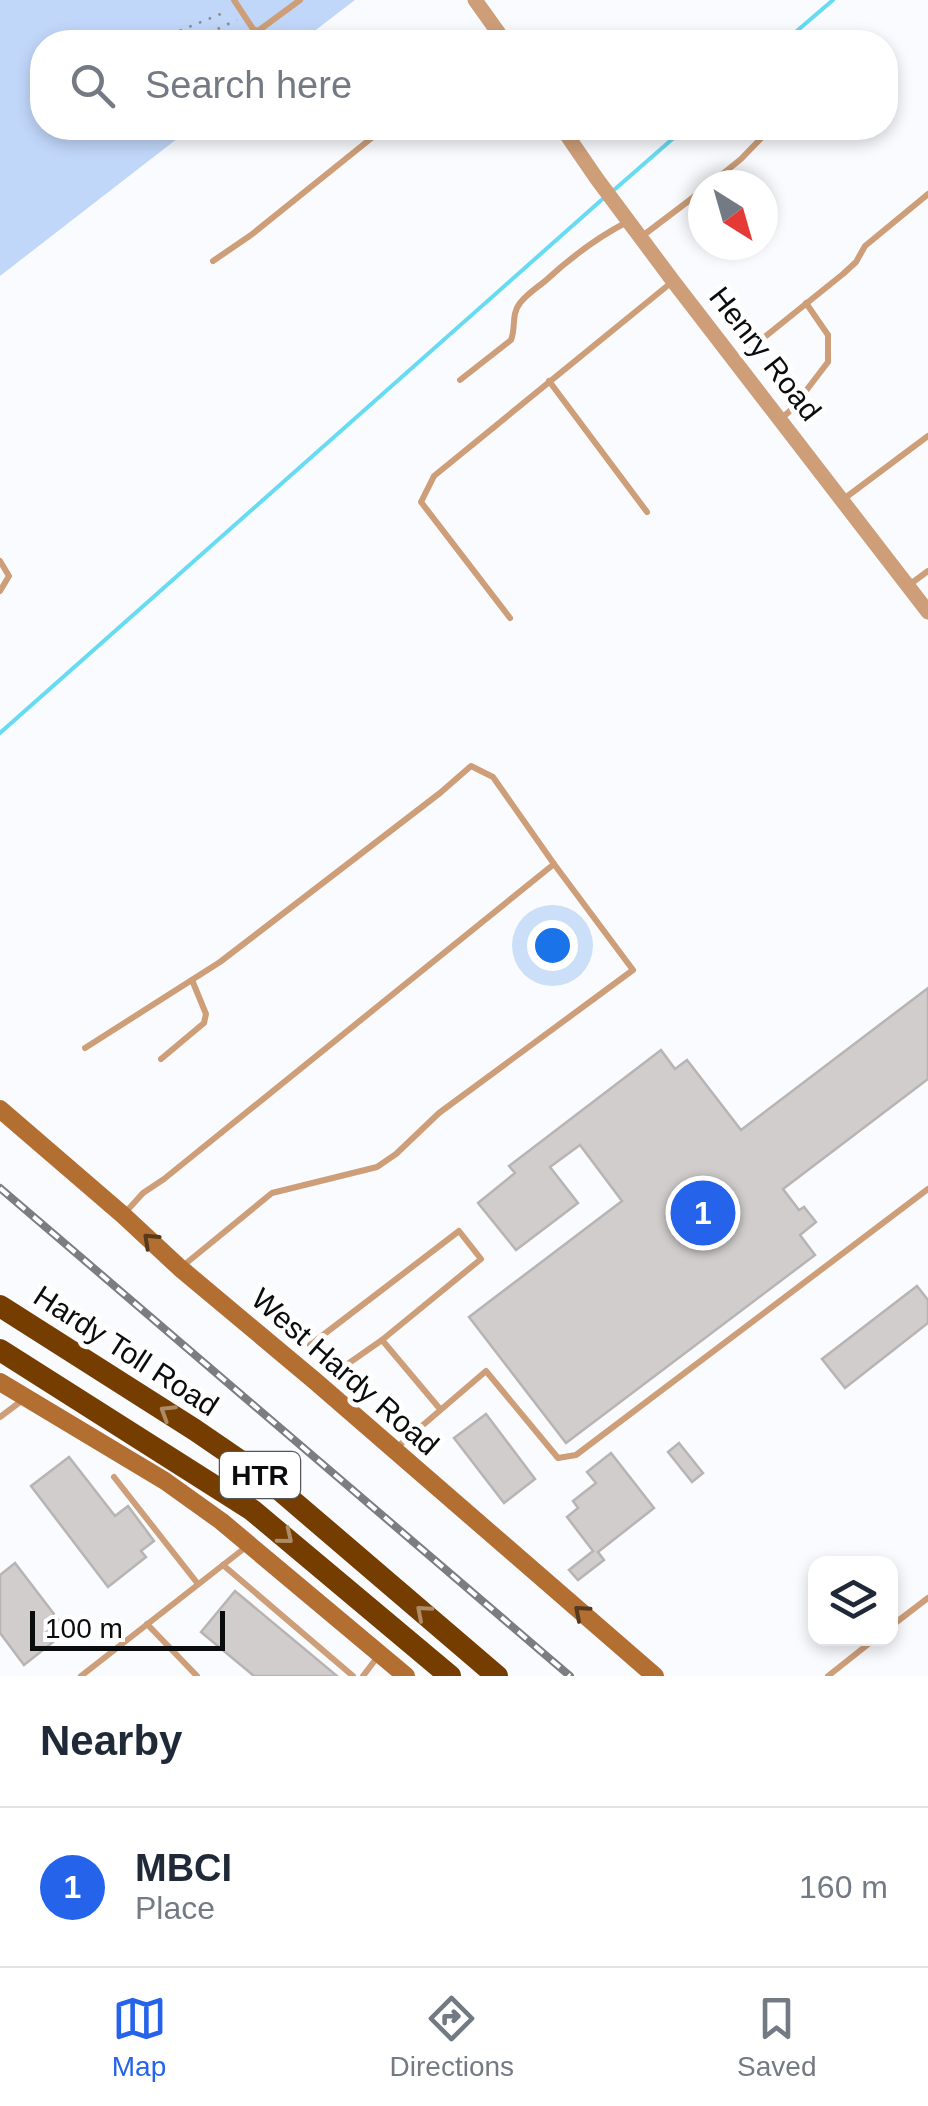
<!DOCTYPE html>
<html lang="en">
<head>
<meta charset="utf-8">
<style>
	:root { --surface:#fff; --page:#f6f6f7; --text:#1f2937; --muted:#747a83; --line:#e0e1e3; --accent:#2563eb }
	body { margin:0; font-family:Helvetica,sans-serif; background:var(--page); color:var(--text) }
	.controls { position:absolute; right:30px; bottom:30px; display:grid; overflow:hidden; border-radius:20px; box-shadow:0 5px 15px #0003 }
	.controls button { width:90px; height:90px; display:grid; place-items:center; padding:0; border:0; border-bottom:2px solid var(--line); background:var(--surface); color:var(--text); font:50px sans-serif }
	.compass { position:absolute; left:688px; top:170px; width:90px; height:90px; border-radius:50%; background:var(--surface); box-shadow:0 5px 15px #0003; rotate:143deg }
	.scale { position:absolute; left:30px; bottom:25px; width:195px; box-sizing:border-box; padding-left:10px; border:5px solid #0b0c0d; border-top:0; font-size:28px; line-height:35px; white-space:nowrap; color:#0b0c0d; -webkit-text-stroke:8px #fff; paint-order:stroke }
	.you { position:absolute; left:552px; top:945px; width:35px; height:35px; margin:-25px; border:8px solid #fff; border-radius:50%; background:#1a73e8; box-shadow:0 0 0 15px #1a73e833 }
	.badge { display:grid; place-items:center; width:65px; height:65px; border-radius:50%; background:var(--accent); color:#fff; font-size:32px; font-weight:700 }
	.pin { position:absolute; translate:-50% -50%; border:5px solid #fff; box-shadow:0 2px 10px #0006 }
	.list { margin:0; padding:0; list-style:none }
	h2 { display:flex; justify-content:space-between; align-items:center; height:130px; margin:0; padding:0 40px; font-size:42px }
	h2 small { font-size:32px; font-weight:400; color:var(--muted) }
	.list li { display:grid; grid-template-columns:65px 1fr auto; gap:30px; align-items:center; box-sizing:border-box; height:160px; padding:0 40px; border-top:2px solid var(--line) }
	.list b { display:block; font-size:38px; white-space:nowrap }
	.list p { margin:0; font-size:32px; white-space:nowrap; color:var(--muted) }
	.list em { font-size:32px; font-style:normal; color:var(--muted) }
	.icon { flex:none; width:55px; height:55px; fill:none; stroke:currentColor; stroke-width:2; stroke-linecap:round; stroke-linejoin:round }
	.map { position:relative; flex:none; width:928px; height:1676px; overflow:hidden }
	.search { position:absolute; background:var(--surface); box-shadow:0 5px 15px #0003; left:30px; right:30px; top:30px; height:110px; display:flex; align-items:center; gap:25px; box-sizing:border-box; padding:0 35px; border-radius:40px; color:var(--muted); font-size:38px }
	.sheet { height:290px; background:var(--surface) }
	nav { display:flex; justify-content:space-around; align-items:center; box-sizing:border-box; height:140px; border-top:2px solid var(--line); background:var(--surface); font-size:28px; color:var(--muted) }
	nav a { display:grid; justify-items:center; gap:5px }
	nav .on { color:var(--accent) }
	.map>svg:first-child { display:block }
	.green { fill:#c1d7fa }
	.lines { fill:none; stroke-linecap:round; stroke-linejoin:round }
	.stream { stroke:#67dbf1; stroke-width:4 }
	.building { fill:#d1cdcc; stroke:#b8b4b3; stroke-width:2.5 }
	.path { stroke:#898a8c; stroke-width:2.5; stroke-dasharray:2.5 8; stroke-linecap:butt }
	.service { stroke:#cd9e78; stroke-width:6 }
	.tertiary { stroke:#cd9e78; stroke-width:15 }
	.secondary { stroke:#b36f32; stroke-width:18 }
	.motorway { stroke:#753d00; stroke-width:22 }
	.rail-casing { stroke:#7b7d7f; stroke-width:8 }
	.rail { stroke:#fff; stroke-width:4; stroke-dasharray:11; stroke-linecap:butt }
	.oneway { stroke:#57391e }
	.oneway2 { stroke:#ac8b66 }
	.labels { text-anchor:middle; stroke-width:10; stroke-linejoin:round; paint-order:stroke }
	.shield { fill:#fff; stroke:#545556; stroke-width:2.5 }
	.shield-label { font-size:28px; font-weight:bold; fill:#0b0c0d }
	.street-label { font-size:30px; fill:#0b0c0d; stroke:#fff }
</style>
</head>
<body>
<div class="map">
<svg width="928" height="1676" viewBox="0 0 928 1676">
	<rect width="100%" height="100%" fill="#f9fbfe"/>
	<path class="green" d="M 0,0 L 355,0 L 300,42 L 42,42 L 42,128 L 191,128 L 0,276 Z"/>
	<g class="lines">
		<g class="stream">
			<path d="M 784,42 L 833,0"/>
			<path d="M 614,190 L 685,128"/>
			<path d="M 0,733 L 606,196"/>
		</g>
	</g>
	<g class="building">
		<path d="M 928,988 L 928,1079 L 783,1189 L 799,1210 L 804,1207 L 816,1222 L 800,1235 L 815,1255 L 566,1443 L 469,1317 L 622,1201 L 580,1145 L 550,1167 L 578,1203 L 516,1250 L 478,1203 L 515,1173 L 509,1166 L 661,1050 L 675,1069 L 687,1060 L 741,1130 Z"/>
		<path d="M 917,1286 L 928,1300 L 928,1323 L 845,1388 L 822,1359 Z"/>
		<path d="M 486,1414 L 535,1479 L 504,1503 L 454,1438 Z"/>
		<path d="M 679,1443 L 703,1473 L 692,1482 L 668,1452 Z"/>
		<path d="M 611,1453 L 654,1508 L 598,1552 L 604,1560 L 578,1580 L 569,1570 L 593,1551 L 567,1517 L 578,1508 L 573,1501 L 596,1483 L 587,1472 Z"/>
		<path d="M 69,1457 L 115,1516 L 128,1506 L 154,1541 L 141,1551 L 146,1557 L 108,1587 L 31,1486 Z"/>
		<path d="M 15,1563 L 67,1631 L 24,1665 L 0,1633 L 0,1575 Z"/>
		<path d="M 235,1591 L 337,1676 L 254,1676 L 201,1632 Z"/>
	</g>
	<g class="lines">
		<g class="path">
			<path d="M 162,42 L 172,34 L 228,11"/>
			<path d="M 189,42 L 237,20"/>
		</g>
		<g class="service">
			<path d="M 234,0 L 253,29 L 258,31 L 300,0"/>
			<path d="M 709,185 L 741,159 L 771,128"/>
			<path d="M 641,237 L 703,190"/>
			<path d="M 213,261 L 251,235 L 384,128"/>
			<path d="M 736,360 L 843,274 L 856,262 L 865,246 L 928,194"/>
			<path d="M 460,380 L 511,340 C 516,328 511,314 520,303 C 526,295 536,288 544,282 C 570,258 596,238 627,222"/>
			<path d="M 549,381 L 647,512"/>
			<path d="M 782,418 L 792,409 L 828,362 L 828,335 L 806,303"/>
			<path d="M 845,498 L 928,436"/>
			<path d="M 0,561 L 9,576 L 0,591"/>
			<path d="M 909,585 L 928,571"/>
			<path d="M 510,618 L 421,502 L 434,476 L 672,282"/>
			<path d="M 85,1048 L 220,962 L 440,793 L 471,766 L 493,777 L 554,864"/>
			<path d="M 161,1059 L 204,1023 L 206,1014 L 192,980"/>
			<path d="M 124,1214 L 143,1193 L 164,1179 L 554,864 L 633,970 L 439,1113 L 396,1154 L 377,1167 L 272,1193 L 184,1265"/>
			<path d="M 459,1231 L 481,1259 L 382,1340 L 339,1370 L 310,1345 Z"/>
			<path d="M 382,1340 L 440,1409"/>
			<path d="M 0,1417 L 24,1399"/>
			<path d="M 395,1449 L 486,1371 L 558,1458 L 576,1455 L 928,1189"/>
			<path d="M 114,1477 L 198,1584"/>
			<path d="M 223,1565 L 353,1676"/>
			<path d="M 147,1624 L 197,1676"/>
			<path d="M 890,1627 L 928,1598"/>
			<path d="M 81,1676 L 246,1547"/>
			<path d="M 363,1676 L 379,1655"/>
			<path d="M 828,1676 L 876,1638"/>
		</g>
		<g class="tertiary">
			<path d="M 475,0 L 505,42"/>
			<path d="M 562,128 L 597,179 L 673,281 L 928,612"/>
		</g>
		<g class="secondary">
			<path d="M 0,1109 L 123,1215 L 180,1268 L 315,1381 L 655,1676"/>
			<path d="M 0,1382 L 165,1481 L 221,1521 L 406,1676"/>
		</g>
		<g class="motorway">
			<path d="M 0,1306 L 195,1430 L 268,1480 L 497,1676"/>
			<path d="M 0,1350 L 252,1510 L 450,1676"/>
		</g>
		<defs>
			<path id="rail" d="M 0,1188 L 570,1676"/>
		</defs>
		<use href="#rail" class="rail-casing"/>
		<use href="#rail" class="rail"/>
	</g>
	<defs><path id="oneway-chevron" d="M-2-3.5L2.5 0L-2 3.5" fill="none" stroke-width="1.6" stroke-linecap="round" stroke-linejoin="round" transform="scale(2.5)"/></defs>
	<g class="oneway">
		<use href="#oneway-chevron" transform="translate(150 1240) rotate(-137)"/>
		<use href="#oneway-chevron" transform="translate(581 1612) rotate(-139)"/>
	</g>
	<g class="oneway2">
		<use href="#oneway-chevron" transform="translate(167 1412) rotate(-148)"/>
		<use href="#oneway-chevron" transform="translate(286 1537) rotate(39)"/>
		<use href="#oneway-chevron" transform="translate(423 1612) rotate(-139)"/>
	</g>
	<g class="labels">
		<rect class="shield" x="220" y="1452" width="80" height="46" rx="8"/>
		<g class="shield-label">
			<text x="260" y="1485">HTR</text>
		</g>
		<g class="street-label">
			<text transform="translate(765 354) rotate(52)" y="10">Henry Road</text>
			<text transform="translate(126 1351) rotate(33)" y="10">Hardy Toll Road</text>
			<text transform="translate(345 1372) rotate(41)" y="10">West Hardy Road</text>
		</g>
	</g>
</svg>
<div class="controls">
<button><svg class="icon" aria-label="layers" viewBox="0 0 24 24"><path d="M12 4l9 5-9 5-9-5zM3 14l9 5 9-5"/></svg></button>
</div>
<svg class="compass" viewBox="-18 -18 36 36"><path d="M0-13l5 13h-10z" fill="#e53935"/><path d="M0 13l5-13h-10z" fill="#747a83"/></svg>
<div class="scale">100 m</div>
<div class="you"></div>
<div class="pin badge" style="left:703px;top:1213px">1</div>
<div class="search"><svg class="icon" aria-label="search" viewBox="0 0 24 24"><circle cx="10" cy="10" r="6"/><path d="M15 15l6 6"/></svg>Search here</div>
</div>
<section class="sheet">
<h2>Nearby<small></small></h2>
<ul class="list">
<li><span class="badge">1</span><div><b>MBCI</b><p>Place</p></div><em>160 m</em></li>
</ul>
</section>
<nav>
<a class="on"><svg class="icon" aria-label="map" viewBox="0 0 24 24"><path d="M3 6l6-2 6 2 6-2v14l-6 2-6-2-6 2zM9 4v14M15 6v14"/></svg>Map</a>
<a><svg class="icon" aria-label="directions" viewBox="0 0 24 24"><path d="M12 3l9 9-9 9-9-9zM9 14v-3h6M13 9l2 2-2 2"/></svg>Directions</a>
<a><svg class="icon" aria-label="saved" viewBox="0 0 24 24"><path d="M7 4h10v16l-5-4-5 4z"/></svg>Saved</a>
</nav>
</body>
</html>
